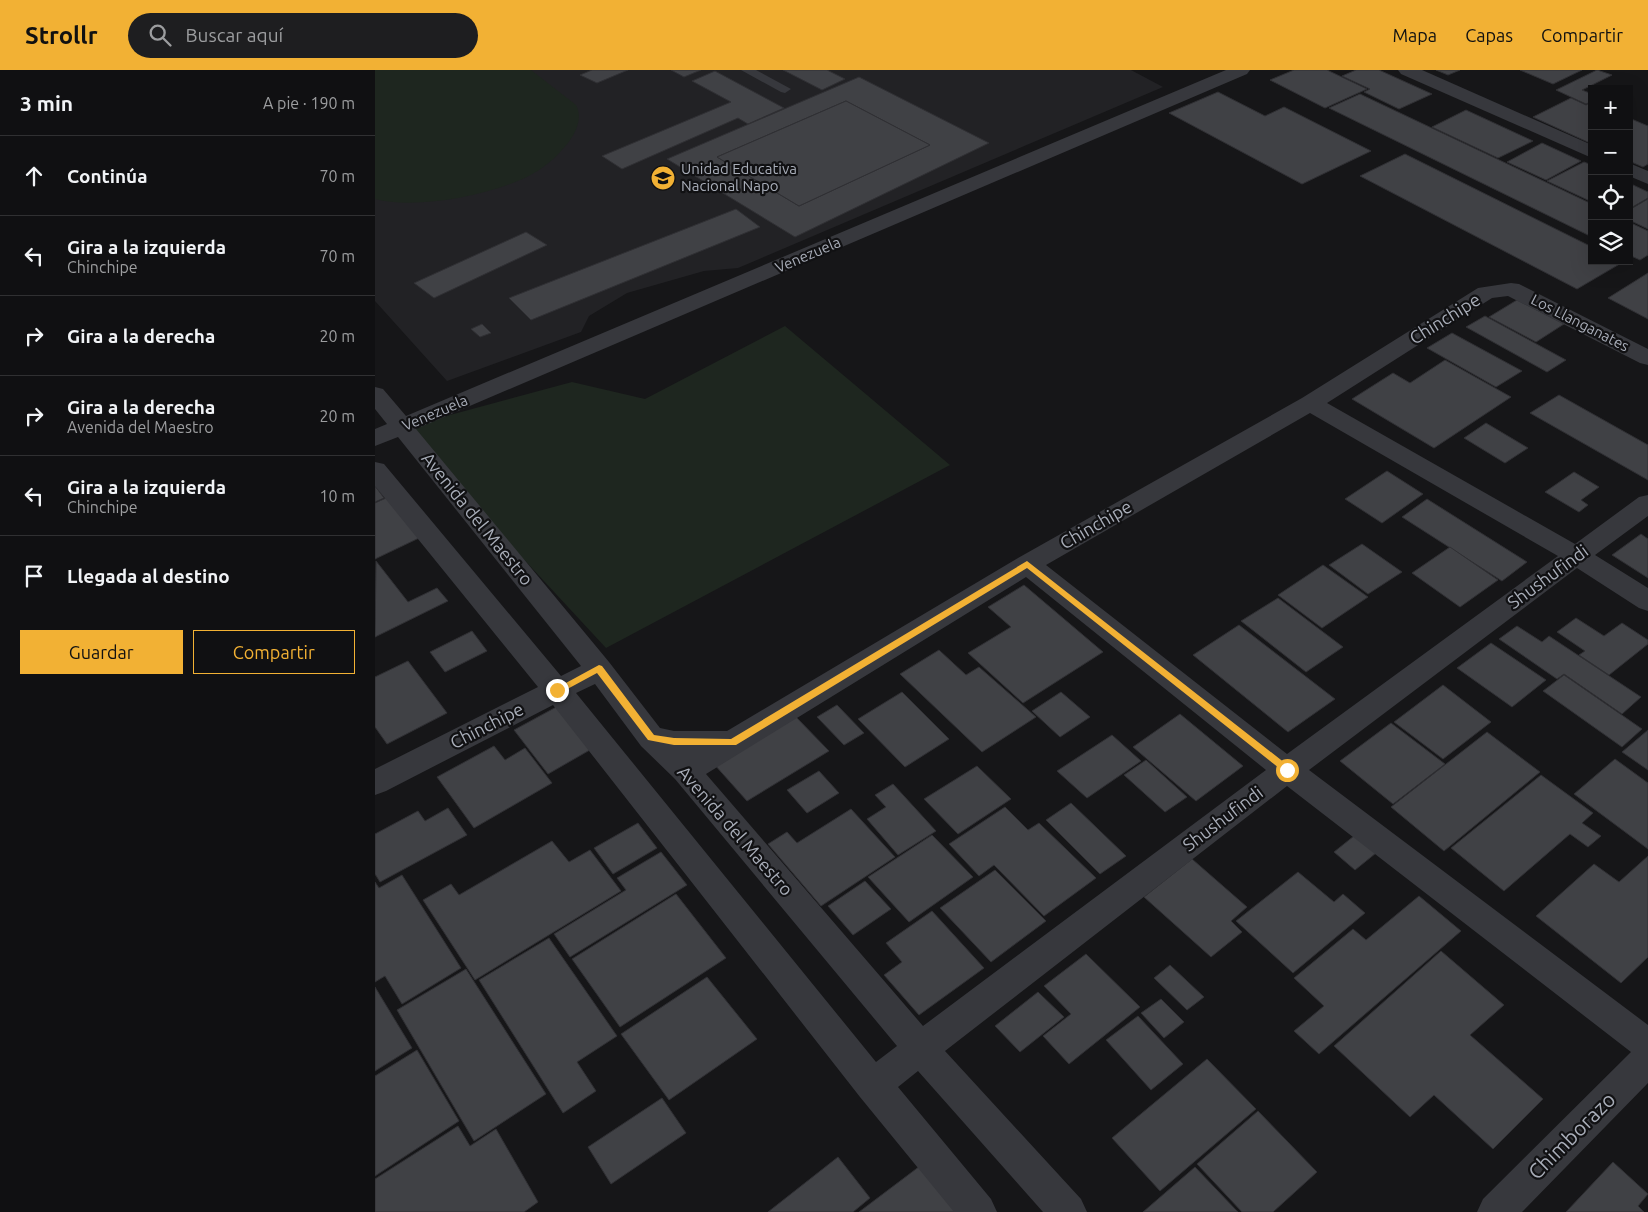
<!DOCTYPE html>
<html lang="es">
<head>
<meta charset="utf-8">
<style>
	:root { --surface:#101012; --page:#1e1e20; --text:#f1f3f6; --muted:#9c9d9f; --line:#303032; --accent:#f2b134 }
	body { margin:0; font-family:Ubuntu,sans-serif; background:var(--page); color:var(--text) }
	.controls { position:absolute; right:15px; top:15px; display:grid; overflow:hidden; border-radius:0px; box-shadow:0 5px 20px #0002 }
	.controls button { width:45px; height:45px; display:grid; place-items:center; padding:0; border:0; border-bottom:1px solid var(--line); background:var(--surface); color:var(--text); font:25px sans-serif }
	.stop { position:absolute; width:15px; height:15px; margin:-11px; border:4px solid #f2b134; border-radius:50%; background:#fff }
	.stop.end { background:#f2b134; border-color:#fff; box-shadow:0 1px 5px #0008 }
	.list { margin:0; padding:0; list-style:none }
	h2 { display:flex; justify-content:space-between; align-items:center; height:65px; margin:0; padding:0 20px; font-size:21px }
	h2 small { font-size:16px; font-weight:400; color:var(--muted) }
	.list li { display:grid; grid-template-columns:32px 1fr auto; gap:15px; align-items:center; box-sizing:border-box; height:80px; padding:0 20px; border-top:1px solid var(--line) }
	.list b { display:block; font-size:19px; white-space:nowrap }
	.list p { margin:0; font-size:16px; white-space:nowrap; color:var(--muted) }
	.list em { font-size:16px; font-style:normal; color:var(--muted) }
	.actions { display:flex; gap:10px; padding:15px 20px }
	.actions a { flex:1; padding:11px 0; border:1px solid var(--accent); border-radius:0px; text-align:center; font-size:18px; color:var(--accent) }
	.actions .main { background:var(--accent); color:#111 }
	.icon { flex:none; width:28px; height:28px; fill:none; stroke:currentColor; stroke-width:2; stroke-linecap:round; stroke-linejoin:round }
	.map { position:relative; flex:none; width:1273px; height:1142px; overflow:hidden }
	header { display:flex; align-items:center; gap:30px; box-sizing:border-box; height:70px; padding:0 25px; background:var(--accent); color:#111 }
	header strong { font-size:24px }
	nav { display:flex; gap:28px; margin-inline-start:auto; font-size:18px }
	.search { width:350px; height:45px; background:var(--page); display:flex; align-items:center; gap:12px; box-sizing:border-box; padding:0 18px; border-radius:28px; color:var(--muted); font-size:19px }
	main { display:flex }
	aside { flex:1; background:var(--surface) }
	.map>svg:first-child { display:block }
	.built { fill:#222225 }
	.green { fill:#1e261f }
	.building { fill:#404145; stroke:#303034; fill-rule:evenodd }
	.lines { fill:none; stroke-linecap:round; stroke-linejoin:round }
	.lane { fill:#37383d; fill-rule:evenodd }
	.street { fill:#37383d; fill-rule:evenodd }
	.route { fill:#f2b134 }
	.labels { text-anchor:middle; stroke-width:4.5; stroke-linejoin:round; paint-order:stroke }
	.far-poi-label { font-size:15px; fill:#a8adb8; stroke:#111113; text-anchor:start }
	.far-street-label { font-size:15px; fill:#a8adb8; stroke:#111113 }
	.street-label { font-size:18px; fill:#a8adb8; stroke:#111113 }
	.near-street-label { font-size:21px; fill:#a8adb8; stroke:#111113 }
</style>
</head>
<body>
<header>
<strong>Strollr</strong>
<div class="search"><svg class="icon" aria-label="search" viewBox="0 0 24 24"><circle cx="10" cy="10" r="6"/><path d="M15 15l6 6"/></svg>Buscar aquí</div>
<nav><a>Mapa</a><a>Capas</a><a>Compartir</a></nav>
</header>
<main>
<aside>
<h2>3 min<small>A pie · 190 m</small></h2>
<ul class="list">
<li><svg class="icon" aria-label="ahead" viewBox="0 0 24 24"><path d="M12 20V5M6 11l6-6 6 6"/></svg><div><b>Continúa</b></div><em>70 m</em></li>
<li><svg class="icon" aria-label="left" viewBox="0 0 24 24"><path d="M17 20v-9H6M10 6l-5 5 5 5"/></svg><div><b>Gira a la izquierda</b><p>Chinchipe</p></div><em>70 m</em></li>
<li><svg class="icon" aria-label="right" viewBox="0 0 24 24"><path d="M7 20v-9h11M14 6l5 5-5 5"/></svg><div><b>Gira a la derecha</b></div><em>20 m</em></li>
<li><svg class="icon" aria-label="right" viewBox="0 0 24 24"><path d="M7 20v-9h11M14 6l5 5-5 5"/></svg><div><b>Gira a la derecha</b><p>Avenida del Maestro</p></div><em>20 m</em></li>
<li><svg class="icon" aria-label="left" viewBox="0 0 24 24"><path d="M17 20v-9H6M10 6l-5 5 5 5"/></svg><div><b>Gira a la izquierda</b><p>Chinchipe</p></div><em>10 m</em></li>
<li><svg class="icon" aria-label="arrive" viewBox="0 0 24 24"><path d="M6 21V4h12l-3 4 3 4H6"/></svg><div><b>Llegada al destino</b></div></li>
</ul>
<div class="actions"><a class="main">Guardar</a><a>Compartir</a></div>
</aside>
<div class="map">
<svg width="1273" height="1142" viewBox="0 0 1273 1142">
	<rect width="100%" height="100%" fill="#161618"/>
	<path class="built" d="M 0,0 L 756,0 L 788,17 L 363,198 L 329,201 L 252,223 L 214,246 L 206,262 L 72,311 L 0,231 Z"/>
	<g class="green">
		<path d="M 0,0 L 156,0 L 201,35 C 208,48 201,62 193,73 C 183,85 172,96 159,103 C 121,125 42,140 0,129 Z"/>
		<path d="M 410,256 L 575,395 L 231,578 L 27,358 L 197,312 L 270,329 Z"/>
	</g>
	<g class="building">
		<path d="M 217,0 L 253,0 L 222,13 L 205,5 Z"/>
		<path d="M 296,0 L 326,0 L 309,7 Z"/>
		<path d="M 408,0 L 452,0 L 470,9 L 447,20 Z"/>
		<path d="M 919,0 L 952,0 L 992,19 L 950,38 L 895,10 Z"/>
		<path d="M 981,0 L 1004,0 L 1057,24 L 1024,39 L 989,22 L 995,19 L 967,6 Z"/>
		<path d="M 1061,0 L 1085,0 L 1073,5 Z"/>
		<path d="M 1145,0 L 1207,0 L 1178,14 Z"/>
		<path d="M 1222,0 L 1237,5 L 1207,20 L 1217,24 L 1217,31 L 1211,34 L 1181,20 Z"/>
		<path d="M 340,1 L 409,38 L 373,54 L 363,48 L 247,99 L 227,86 L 356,32 L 317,11 Z"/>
		<path d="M 484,7 L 614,73 L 420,167 L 292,89 ZM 471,31 L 555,75 L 424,136 L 342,87 Z"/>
		<path d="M 843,22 L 890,46 L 909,37 L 996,81 L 927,114 L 794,43 Z"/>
		<path d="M 985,24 L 1217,134 L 1217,167 L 954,38 Z"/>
		<path d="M 1196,28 L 1211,35 L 1217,32 L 1217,74 L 1158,47 Z"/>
		<path d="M 471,31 L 555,75 L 424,136 L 342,87 Z"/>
		<path d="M 1091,40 L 1158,71 L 1123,88 L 1057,57 Z"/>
		<path d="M 1254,48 L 1273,56 L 1273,94 L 1268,97 L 1254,91 Z"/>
		<path d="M 1167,73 L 1206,91 L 1171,110 L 1132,92 Z"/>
		<path d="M 1030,84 L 1217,177 L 1217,191 L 1248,192 L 1202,219 L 985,106 Z"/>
		<path d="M 1209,92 L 1217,95 L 1217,132 L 1172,111 Z"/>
		<path d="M 1256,114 L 1273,122 L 1273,128 L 1254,139 L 1254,115 Z"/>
		<path d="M 1273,129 L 1273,159 L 1254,150 L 1254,140 Z"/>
		<path d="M 361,139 L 385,157 L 156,250 L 134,228 Z"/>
		<path d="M 1254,152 L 1273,161 L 1273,185 L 1265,190 L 1254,185 Z"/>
		<path d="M 151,162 L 172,175 L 59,228 L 39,213 Z"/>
		<path d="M 1273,203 L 1273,249 L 1233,228 Z"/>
		<path d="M 1142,230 L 1189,254 L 1161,272 L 1114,247 Z"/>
		<path d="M 1110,246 L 1191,290 L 1172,302 L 1091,257 Z"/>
		<path d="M 107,254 L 116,263 L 105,267 L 96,259 Z"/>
		<path d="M 1077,263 L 1147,301 L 1121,317 L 1052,278 Z"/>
		<path d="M 1070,290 L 1136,327 L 1059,378 L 977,329 L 1018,303 L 1035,313 Z"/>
		<path d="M 1184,325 L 1273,375 L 1273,410 L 1155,343 Z"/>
		<path d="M 1111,353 L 1153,378 L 1130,393 L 1089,368 Z"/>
		<path d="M 1012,401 L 1048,424 L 1007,453 L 970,429 Z"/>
		<path d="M 1199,402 L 1224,417 L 1206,430 L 1213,435 L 1204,442 L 1170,422 Z"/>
		<path d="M 0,416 L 9,428 L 0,432 Z"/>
		<path d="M 11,428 L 44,468 L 0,489 L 0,433 Z"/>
		<path d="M 1052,429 L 1152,492 L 1127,511 L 1027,447 Z"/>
		<path d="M 1266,464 L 1273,469 L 1273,508 L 1237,485 Z"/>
		<path d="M 987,474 L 1027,502 L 993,524 L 954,495 Z"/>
		<path d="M 1075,477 L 1123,510 L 1085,537 L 1037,503 Z"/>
		<path d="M 1,491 L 33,532 L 62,518 L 73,531 L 0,567 Z"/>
		<path d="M 948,495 L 993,527 L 947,558 L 903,525 Z"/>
		<path d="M 649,515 L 728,582 L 648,633 L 593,583 L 636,557 L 613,537 Z"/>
		<path d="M 903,528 L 968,577 L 931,602 L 866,551 Z"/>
		<path d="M 1201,548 L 1229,566 L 1247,553 L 1273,570 L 1273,574 L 1234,605 L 1204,585 L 1210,581 L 1182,562 Z"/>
		<path d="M 864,555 L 960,629 L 913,662 L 818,585 Z"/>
		<path d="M 1142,556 L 1167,572 L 1174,566 L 1266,627 L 1247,644 L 1189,604 L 1182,609 L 1124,569 Z"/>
		<path d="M 97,561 L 112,581 L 70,602 L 55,582 Z"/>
		<path d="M 1116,573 L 1171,610 L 1137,637 L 1082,598 Z"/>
		<path d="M 564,580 L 591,605 L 604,597 L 661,647 L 607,682 L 525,604 Z"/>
		<path d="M 33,591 L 72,643 L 12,674 L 0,657 L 0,607 Z"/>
		<path d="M 1189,605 L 1267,659 L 1247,677 L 1168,621 Z"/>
		<path d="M 1068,615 L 1116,652 L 1068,689 L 1019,652 Z"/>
		<path d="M 527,622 L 574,669 L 530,697 L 483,649 Z"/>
		<path d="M 686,622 L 715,647 L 685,667 L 657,641 Z"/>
		<path d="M 185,635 L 220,677 L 173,704 L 139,660 Z"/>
		<path d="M 462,635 L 489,663 L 469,675 L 442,647 Z"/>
		<path d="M 805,644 L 868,696 L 821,731 L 758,677 Z"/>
		<path d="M 420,646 L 454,681 L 372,731 L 339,694 Z"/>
		<path d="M 1016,653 L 1070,694 L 1018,734 L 965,691 Z"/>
		<path d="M 1273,660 L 1273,700 L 1247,682 Z"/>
		<path d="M 1112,662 L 1165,702 L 1069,781 L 1016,737 Z"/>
		<path d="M 737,665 L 766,691 L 712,728 L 682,701 Z"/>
		<path d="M 119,676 L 130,690 L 150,678 L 177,713 L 99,758 L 62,707 Z"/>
		<path d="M 1240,689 L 1273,713 L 1273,779 L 1199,724 Z"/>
		<path d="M 771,690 L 812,727 L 790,742 L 749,705 Z"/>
		<path d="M 602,696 L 636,729 L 583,764 L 549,729 Z"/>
		<path d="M 444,701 L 464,723 L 432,743 L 412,720 Z"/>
		<path d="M 1166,705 L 1218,743 L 1207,753 L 1226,766 L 1213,777 L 1195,764 L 1129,821 L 1076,778 Z"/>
		<path d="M 518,714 L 561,761 L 523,785 L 492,749 L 511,737 L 500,725 Z"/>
		<path d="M 696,733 L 751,786 L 725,804 L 671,750 Z"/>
		<path d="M 630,737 L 653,760 L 664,753 L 721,808 L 669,846 L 619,795 L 604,806 L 574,774 Z"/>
		<path d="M 73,738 L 92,765 L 5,812 L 0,804 L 0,764 L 43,741 L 50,751 Z"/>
		<path d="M 476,739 L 520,787 L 446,836 L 393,774 L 412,762 L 422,773 Z"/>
		<path d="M 263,753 L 282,778 L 238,804 L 219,778 Z"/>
		<path d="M 557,765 L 598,807 L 534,852 L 493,807 Z"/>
		<path d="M 979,766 L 1001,783 L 980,800 L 959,782 Z"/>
		<path d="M 177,771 L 194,792 L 215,780 L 246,821 L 100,910 L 48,830 L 76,814 L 84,825 Z"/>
		<path d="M 286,782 L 312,815 L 195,887 L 179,864 L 251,820 L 242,808 Z"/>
		<path d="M 1273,786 L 1273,887 L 1246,913 L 1161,846 L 1219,794 L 1244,812 Z"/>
		<path d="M 817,789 L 872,837 L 856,851 L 867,862 L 836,887 L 769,827 Z"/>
		<path d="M 620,800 L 671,851 L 616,892 L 565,838 Z"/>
		<path d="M 923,802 L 959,832 L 968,824 L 990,843 L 918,903 L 861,851 Z"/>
		<path d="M 27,805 L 86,898 L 27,934 L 10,906 L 0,912 L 0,812 L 4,818 Z"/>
		<path d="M 490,811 L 516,839 L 478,865 L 453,836 Z"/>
		<path d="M 301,824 L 351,888 L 245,957 L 197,889 Z"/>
		<path d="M 1044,826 L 1086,861 L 944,984 L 919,961 L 949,936 L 919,908 L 978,859 L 991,870 Z"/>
		<path d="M 557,841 L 609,898 L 544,945 L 509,905 L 527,892 L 511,873 Z"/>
		<path d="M 174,868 L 242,966 L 202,992 L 221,1021 L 188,1043 L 104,910 Z"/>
		<path d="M 1066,881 L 1129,935 L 1095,965 L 1168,1029 L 1118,1079 L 1059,1025 L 1035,1047 L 959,976 Z"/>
		<path d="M 711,884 L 765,937 L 694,994 L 668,966 L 696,944 L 669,916 Z"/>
		<path d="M 795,895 L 829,927 L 812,940 L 779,908 Z"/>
		<path d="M 91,899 L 171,1024 L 99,1071 L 22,940 Z"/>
		<path d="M 332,907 L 382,969 L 294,1030 L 246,964 Z"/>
		<path d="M 0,917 L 37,978 L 0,1001 Z"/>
		<path d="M 663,922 L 689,947 L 645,982 L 620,956 Z"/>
		<path d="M 786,929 L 809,952 L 789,968 L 766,943 Z"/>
		<path d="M 763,946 L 808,994 L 776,1020 L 731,970 Z"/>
		<path d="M 42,980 L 84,1051 L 0,1106 L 0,1006 Z"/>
		<path d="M 832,989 L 881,1039 L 785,1121 L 737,1068 Z"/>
		<path d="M 287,1028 L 311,1063 L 236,1114 L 213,1077 Z"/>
		<path d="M 883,1041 L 942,1102 L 898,1142 L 867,1142 L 822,1094 Z"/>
		<path d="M 83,1056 L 95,1076 L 121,1059 L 163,1132 L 149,1142 L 0,1142 L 0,1109 Z"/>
		<path d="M 463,1087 L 495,1128 L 478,1142 L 393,1142 Z"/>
		<path d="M 1238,1092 L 1273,1124 L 1263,1136 L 1269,1142 L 1191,1142 Z"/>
		<path d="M 545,1096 L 581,1142 L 484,1142 Z"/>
		<path d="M 820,1097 L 863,1142 L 768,1142 Z"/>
	</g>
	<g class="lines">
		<path class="lane" d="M 366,0 L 381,0 L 416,19 L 410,23 L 406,22 Z"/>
		<g class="street">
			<path d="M 851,0 L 875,0 L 872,4 L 41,359 L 234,592 L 285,658 L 299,661 L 352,661 L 643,488 L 927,328 L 1103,218 L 1136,213 L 1144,214 L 1273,279 L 1273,295 L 1265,293 L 1133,226 L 1117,228 L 952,333 L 1200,474 L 1264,427 L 1273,425 L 1273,446 L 1220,485 L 1273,518 L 1273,541 L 1264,538 L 1202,498 L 934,700 L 1273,955 L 1273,1013 L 1147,1142 L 1102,1142 L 1108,1129 L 1256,982 L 912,716 L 570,981 L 706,1129 L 712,1142 L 668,1142 L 543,1001 L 523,1017 L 616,1129 L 622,1142 L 579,1142 L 485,1027 L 178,635 L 11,721 L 0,725 L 0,699 L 163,617 L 0,416 L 0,392 L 9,394 L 186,606 L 206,596 L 23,367 L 0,376 L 0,359 L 12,354 L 0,339 L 0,317 L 8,319 L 31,346 ZM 935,343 L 1183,486 L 912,684 L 671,495 ZM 651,507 L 891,700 L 548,956 L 331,704 ZM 220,614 L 266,676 L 300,709 L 522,976 L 501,992 L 201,623 Z"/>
			<path d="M 1023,0 L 1047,0 L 1217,75 L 1217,88 L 1026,4 Z"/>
			<path d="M 1254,93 L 1273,101 L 1273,114 L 1254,106 Z"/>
		</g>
	</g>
	<path class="route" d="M 652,491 L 915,697 L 915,702 L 909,702 L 652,498 L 361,675 L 299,675 L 273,670 L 222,603 L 185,623 L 179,623 L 178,620 L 224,595 L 227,596 L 279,665 L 299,668 L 356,669 Z"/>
	<defs>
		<symbol id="school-disc" viewBox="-11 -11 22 22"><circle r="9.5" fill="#f2b134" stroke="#111113"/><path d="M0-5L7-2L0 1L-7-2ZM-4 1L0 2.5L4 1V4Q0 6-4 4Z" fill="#111"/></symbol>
	</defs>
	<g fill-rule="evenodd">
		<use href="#school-disc" x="274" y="94" width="28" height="28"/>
	</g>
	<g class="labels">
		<g class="far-poi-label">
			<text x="306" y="104">Unidad Educativa<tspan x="306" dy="17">Nacional Napo</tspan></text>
		</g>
		<g class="far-street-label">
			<text transform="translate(433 185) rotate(-23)" y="5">Venezuela</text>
			<text transform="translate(1205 253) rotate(27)" y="5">Los Llanganates</text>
			<text transform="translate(60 343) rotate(-23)" y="5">Venezuela</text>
		</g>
		<g class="street-label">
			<text transform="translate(1070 249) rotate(-32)" y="6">Chinchipe</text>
			<text transform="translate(102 449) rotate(51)" y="6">Avenida del Maestro</text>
			<text transform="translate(721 455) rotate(-30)" y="6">Chinchipe</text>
			<text transform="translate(1173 507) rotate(-36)" y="6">Shushufindi</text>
			<text transform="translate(112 656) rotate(-27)" y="6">Chinchipe</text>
			<text transform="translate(848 749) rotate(-37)" y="6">Shushufindi</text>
			<text transform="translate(360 761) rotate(49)" y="6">Avenida del Maestro</text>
		</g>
		<g class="near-street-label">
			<text transform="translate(1197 1066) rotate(-45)" y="7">Chimborazo</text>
		</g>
	</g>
</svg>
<div class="controls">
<button>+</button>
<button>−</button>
<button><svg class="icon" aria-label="locate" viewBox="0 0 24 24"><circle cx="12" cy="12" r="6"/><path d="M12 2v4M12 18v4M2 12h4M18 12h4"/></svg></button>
<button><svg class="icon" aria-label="layers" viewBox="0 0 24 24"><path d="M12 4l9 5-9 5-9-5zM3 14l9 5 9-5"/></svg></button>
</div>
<div class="stop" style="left:912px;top:700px"></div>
<div class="stop end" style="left:182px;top:620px"></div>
</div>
</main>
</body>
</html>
